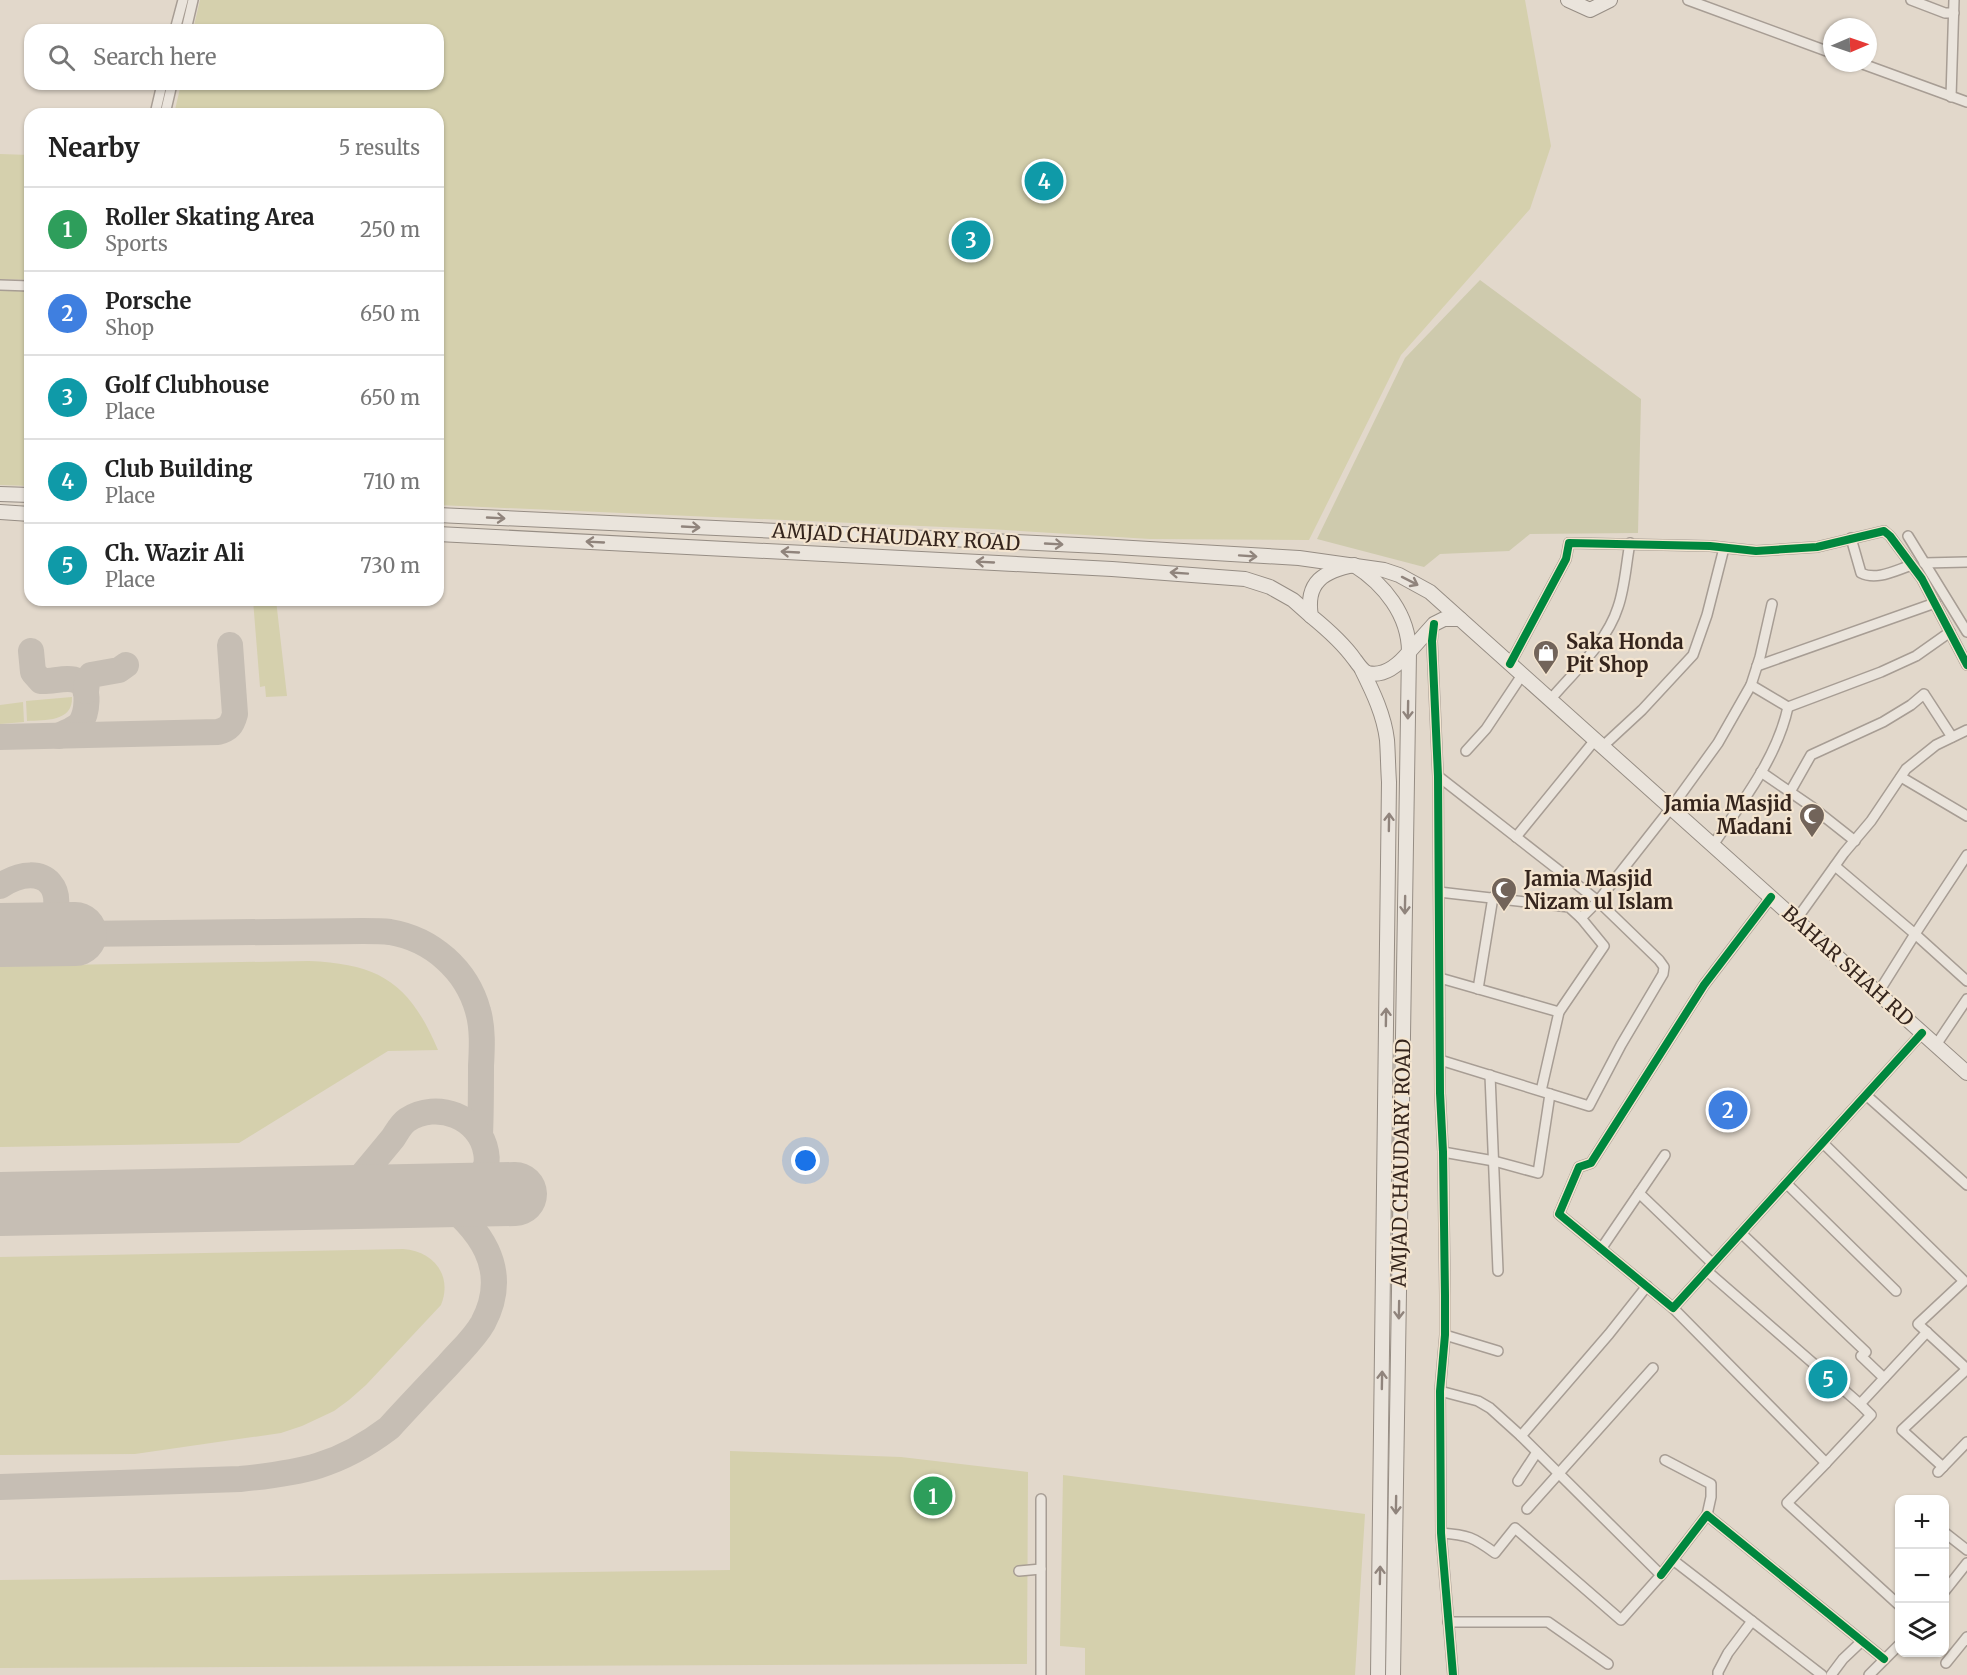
<!DOCTYPE html>
<html lang="en">
<head>
<meta charset="utf-8">
<style>
	:root { --surface:#fff; --page:#f6f6f6; --text:#222; --muted:#767676; --line:#e0e0e0; --accent:#72645a }
	body { margin:0; font-family:Merriweather,serif; background:var(--page); color:var(--text) }
	.controls { position:absolute; right:18px; bottom:18px; display:grid; overflow:hidden; border-radius:12px; box-shadow:0 2px 4px #0004 }
	.controls button { width:54px; height:54px; display:grid; place-items:center; padding:0; border:0; border-bottom:2px solid var(--line); background:var(--surface); color:var(--text); font:30px sans-serif }
	.compass { position:absolute; left:1823px; top:18px; width:54px; height:54px; border-radius:50%; background:var(--surface); box-shadow:0 2px 4px #0004; rotate:88deg }
	.you { position:absolute; left:806px; top:1161px; width:21px; height:21px; margin:-15px; border:4px solid #fff; border-radius:50%; background:#1a73e8; box-shadow:0 0 0 9px #1a73e833 }
	.badge { display:grid; place-items:center; width:39px; height:39px; border-radius:50%; background:var(--accent); color:#fff; font-size:20px; font-weight:700 }
	.pin { position:absolute; translate:-50% -50%; border:3px solid #fff; box-shadow:0 2px 6px #0006 }
	.list { margin:0; padding:0; list-style:none }
	h2 { display:flex; justify-content:space-between; align-items:center; height:78px; margin:0; padding:0 24px; font-size:26px }
	h2 small { font-size:20px; font-weight:400; color:var(--muted) }
	.list li { display:grid; grid-template-columns:39px 1fr auto; gap:18px; align-items:center; box-sizing:border-box; height:84px; padding:0 24px; border-top:2px solid var(--line) }
	.list b { display:block; font-size:22px; white-space:nowrap }
	.list p { margin:0; font-size:20px; white-space:nowrap; color:var(--muted) }
	.list em { font-size:20px; font-style:normal; color:var(--muted) }
	.icon { flex:none; width:33px; height:33px; fill:none; stroke:currentColor; stroke-width:2; stroke-linecap:round; stroke-linejoin:round }
	.map { position:relative; flex:none; width:1967px; height:1675px; overflow:hidden }
	.search { position:absolute; background:var(--surface); box-shadow:0 2px 4px #0004; left:24px; top:24px; width:420px; height:66px; display:flex; align-items:center; gap:15px; box-sizing:border-box; padding:0 21px; border-radius:18px; color:var(--muted); font-size:22px }
	.panel { position:absolute; background:var(--surface); box-shadow:0 2px 4px #0004; left:24px; top:108px; width:420px; height:498px; border-radius:18px }
	.map>svg:first-child { display:block }
	.green { fill:#d5d0ad }
	.cemetery { fill:#cecaad }
	.lines { fill:none; stroke-linecap:round; stroke-linejoin:round }
	.taxiway { stroke:#c6beb4; stroke-width:26 }
	.runway { stroke:#c6beb4; stroke-width:64 }
	.street-casing { stroke:#a79d94; stroke-width:12 }
	.secondary-casing { stroke:#968d84; stroke-width:16 }
	.street { stroke:#eae4dc; stroke-width:9 }
	.secondary { stroke:#eae4dc; stroke-width:14 }
	.cycleway-casing { stroke:#f4e5d0; stroke-width:11 }
	.cycleway { stroke:#00873e; stroke-width:8 }
	.oneway { stroke:#90847c }
	.labels { text-anchor:middle; stroke-width:4.5; stroke-linejoin:round; paint-order:stroke }
	.street-label { font-size:20px; fill:#35251d; stroke:#f4e5d0 }
	.poi-label { font-size:20px; font-weight:bold; fill:#35251d; stroke:#f4e5d0; text-anchor:start }
</style>
</head>
<body>
<div class="map">
<svg width="1967" height="1675" viewBox="0 0 1967 1675">
	<rect width="100%" height="100%" fill="#e2d8cb"/>
	<g class="green">
		<path d="M 200,0 L 1525,0 L 1551,146 L 1530,209 L 1401,355 L 1309,540 L 1150,539 L 989,529 L 438,505 L 438,114 L 174,114 L 181,84 L 438,84 L 438,30 L 193,30 Z"/>
		<path d="M 0,154 L 30,155 L 30,280 L 0,279 Z"/>
		<path d="M 0,291 L 30,291 L 30,486 L 0,485 Z"/>
		<path d="M 253,600 L 276,600 L 287,696 L 266,697 L 265,686 L 260,687 Z"/>
		<path d="M 72,697 C 73,722 45,720 27,721 L 26,701 Z"/>
		<path d="M 23,702 L 24,722 L 0,724 L 0,705 Z"/>
		<path d="M 309,961 C 381,964 410,984 438,1050 L 388,1051 L 239,1143 L 0,1147 L 0,966 Z"/>
		<path d="M 403,1249 C 433,1251 453,1275 441,1305 L 366,1385 L 349,1400 L 334,1411 L 302,1426 L 281,1433 L 135,1454 L 0,1455 L 0,1257 Z"/>
		<path d="M 730,1451 L 901,1457 L 1028,1472 L 1027,1664 L 0,1668 L 0,1580 L 730,1570 Z"/>
		<path d="M 1063,1475 L 1365,1514 L 1355,1675 L 1085,1675 L 1085,1648 L 1060,1646 Z"/>
	</g>
	<path class="cemetery" d="M 1480,280 L 1641,399 L 1638,533 L 1530,534 L 1509,551 L 1440,554 L 1424,567 L 1317,539 L 1405,358 Z"/>
	<g class="lines">
		<g class="taxiway">
			<path d="M 31,651 L 33,672 L 41,681 C 52,682 68,676 78,681 C 91,687 87,714 80,724 C 74,730 66,732 59,736"/>
			<path d="M 86,691 L 87,682 L 91,675 L 119,670 L 126,665"/>
			<path d="M 0,737 L 218,732 C 229,729 232,725 235,714 L 230,645"/>
			<path d="M 0,886 C 45,857 74,892 44,935 L 25,939 L 0,942"/>
			<path d="M 75,934 L 363,931 C 372,931 382,931 390,932 C 432,939 467,970 478,1011 C 483,1028 482,1048 481,1066 C 481,1089 481,1112 480,1135"/>
			<path d="M 333,1197 L 346,1194 L 355,1184 C 367,1169 380,1154 393,1138 C 397,1132 401,1124 407,1120 C 437,1100 480,1117 486,1152 C 487,1157 487,1165 484,1170 C 475,1184 451,1190 436,1195"/>
			<path d="M 0,1487 L 240,1479 C 301,1473 339,1466 389,1428 C 408,1407 428,1386 448,1365 C 460,1351 474,1339 483,1323 C 512,1268 479,1227 436,1195"/>
		</g>
		<g class="runway">
			<path d="M 0,935 L 75,934"/>
			<path d="M 0,1204 L 515,1194"/>
		</g>
		<defs>
			<g id="street">
				<path d="M 1688,0 L 1832,53"/>
				<path d="M 1911,0 L 1945,13 L 1954,13"/>
				<path d="M 175,30 L 183,0"/>
				<path d="M 186,30 L 193,0"/>
				<path d="M 1860,63 L 1967,102"/>
				<path d="M 1951,97 L 1954,0"/>
				<path d="M 155,114 L 162,84"/>
				<path d="M 165,114 L 172,84"/>
				<path d="M 0,285 L 30,286"/>
				<path d="M 1908,536 L 1967,632"/>
				<path d="M 1851,538 L 1861,573 C 1877,581 1896,570 1912,565"/>
				<path d="M 1924,563 L 1967,562"/>
				<path d="M 1433,626 L 1432,641 L 1438,776 L 1440,1093 L 1443,1152 L 1445,1295 L 1445,1335 L 1440,1391 L 1441,1533 L 1453,1675"/>
				<path d="M 1510,664 L 1566,559 L 1569,543 L 1710,546 L 1756,551 L 1817,547 L 1884,531 L 1890,536 L 1922,579 L 1967,665"/>
				<path d="M 1757,666 L 1935,603"/>
				<path d="M 1751,685 L 1788,707 L 1881,672 L 1916,656 L 1950,632"/>
				<path d="M 1550,700 C 1574,672 1607,642 1618,607 C 1625,587 1626,564 1630,543"/>
				<path d="M 1602,747 L 1642,710 L 1693,655 L 1707,615 L 1724,548"/>
				<path d="M 1466,751 L 1486,729 L 1522,675"/>
				<path d="M 1761,772 L 1812,807 L 1855,841"/>
				<path d="M 1438,776 L 1598,901 L 1671,808 L 1718,743 L 1751,685 L 1760,657 L 1772,604"/>
				<path d="M 1901,777 L 1967,816"/>
				<path d="M 1790,792 L 1811,755 L 1883,722 L 1911,705 L 1924,694 L 1952,737"/>
				<path d="M 1516,837 L 1595,740"/>
				<path d="M 1713,845 C 1742,802 1777,758 1788,707"/>
				<path d="M 1835,866 L 1915,934 L 1967,855"/>
				<path d="M 1439,892 L 1569,907 L 1581,918"/>
				<path d="M 1771,897 L 1704,985 L 1591,1163 L 1579,1167 L 1559,1214 L 1673,1308 L 1922,1033"/>
				<path d="M 1796,920 L 1844,853 L 1871,821 L 1906,769 L 1936,745 L 1967,730"/>
				<path d="M 1440,978 L 1559,1012"/>
				<path d="M 1478,989 L 1493,897"/>
				<path d="M 1878,993 L 1915,934 L 1967,981"/>
				<path d="M 1936,1045 L 1967,999"/>
				<path d="M 1440,1060 L 1589,1106 L 1621,1045 L 1663,974 L 1664,967 L 1659,960 L 1598,901 L 1581,918 L 1604,946 L 1559,1012 L 1541,1091"/>
				<path d="M 1490,1075 L 1498,1271"/>
				<path d="M 1866,1095 L 1967,1185"/>
				<path d="M 1823,1143 L 1964,1281 L 1918,1324 L 1967,1369"/>
				<path d="M 1443,1152 L 1494,1161 L 1538,1173 L 1550,1094"/>
				<path d="M 1786,1183 L 1896,1291"/>
				<path d="M 1639,1193 L 1713,1264"/>
				<path d="M 1741,1233 L 1866,1352 L 1861,1356 L 1884,1378"/>
				<path d="M 1601,1249 L 1665,1155"/>
				<path d="M 1707,1271 L 1860,1404 L 1927,1332"/>
				<path d="M 1673,1308 L 1826,1463 L 1871,1415 L 1860,1404"/>
				<path d="M 1445,1335 L 1498,1351"/>
				<path d="M 1440,1391 L 1478,1401 L 1490,1408 L 1521,1436 L 1609,1334 L 1647,1286"/>
				<path d="M 1665,1460 L 1711,1484 L 1711,1497 L 1707,1515"/>
				<path d="M 1826,1463 L 1787,1503 L 1900,1606"/>
				<path d="M 1943,1467 L 1902,1430 L 1967,1369"/>
				<path d="M 1938,1472 L 1967,1442"/>
				<path d="M 1518,1481 L 1537,1452"/>
				<path d="M 1041,1499 L 1041,1675"/>
				<path d="M 1527,1509 L 1653,1368"/>
				<path d="M 1944,1532 L 1967,1550"/>
				<path d="M 1441,1533 C 1468,1535 1473,1537 1495,1553 L 1515,1528 L 1621,1620 L 1661,1575 L 1521,1436"/>
				<path d="M 1673,1560 L 1822,1675"/>
				<path d="M 1019,1571 L 1041,1569"/>
				<path d="M 1661,1575 L 1707,1515 L 1884,1659"/>
				<path d="M 1944,1592 L 1967,1563"/>
				<path d="M 1448,1622 L 1548,1622 L 1608,1664"/>
				<path d="M 1946,1663 L 1967,1637"/>
				<path d="M 1718,1675 L 1718,1672 L 1728,1653 L 1752,1621"/>
				<path d="M 1831,1675 L 1843,1659 L 1862,1641"/>
				<path d="M 1869,1675 L 1900,1644"/>
			</g>
			<g id="secondary">
				<path d="M 1568,0 L 1590,10 L 1610,0"/>
				<path d="M 0,494 L 30,495"/>
				<path d="M 0,512 L 30,514"/>
				<path d="M 438,515 L 1099,546 L 1299,558 L 1384,570 L 1399,575 L 1430,592 L 1967,1073"/>
				<path d="M 438,534 L 1112,569 L 1245,579 L 1270,587 L 1293,600 L 1311,616"/>
				<path d="M 1354,565 C 1384,584 1409,615 1409,652 C 1400,663 1385,677 1368,673 C 1362,671 1359,665 1355,660 C 1343,643 1327,629 1311,616 C 1305,582 1324,571 1354,565 Z"/>
				<path d="M 1362,670 C 1373,692 1384,715 1387,740 C 1388,754 1388,768 1389,782 L 1378,1675"/>
				<path d="M 1393,1675 L 1409,652 L 1434,624 L 1444,619 L 1460,619"/>
			</g>
		</defs>
		<use href="#street" class="street-casing"/>
		<use href="#secondary" class="secondary-casing"/>
		<use href="#street" class="street"/>
		<use href="#secondary" class="secondary"/>
		<defs>
			<g id="cycleway">
				<path d="M 1434,624 L 1432,641 L 1438,776 L 1440,1093 L 1443,1152 L 1445,1295 L 1445,1335 L 1440,1391 L 1441,1533 L 1453,1675"/>
				<path d="M 1510,664 L 1566,559 L 1569,543 L 1710,546 L 1756,551 L 1817,547 L 1884,531 L 1890,536 L 1922,579 L 1967,665"/>
				<path d="M 1771,897 L 1704,985 L 1591,1163 L 1579,1167 L 1559,1214 L 1673,1308 L 1922,1033"/>
				<path d="M 1661,1575 L 1707,1515 L 1884,1659"/>
			</g>
		</defs>
		<use href="#cycleway" class="cycleway-casing"/>
		<use href="#cycleway" class="cycleway"/>
	</g>
	<defs><path id="oneway-shaft" d="M-6 0H5M1.5-3L5.5 0L1.5 3" fill="none" stroke-width="1.6" stroke-linecap="round" stroke-linejoin="round" transform="scale(1.5)"/></defs>
	<g class="oneway">
		<use href="#oneway-shaft" transform="translate(496 518) rotate(3)"/>
		<use href="#oneway-shaft" transform="translate(691 527) rotate(3)"/>
		<use href="#oneway-shaft" transform="translate(595 542) rotate(-177)"/>
		<use href="#oneway-shaft" transform="translate(1054 544) rotate(3)"/>
		<use href="#oneway-shaft" transform="translate(790 552) rotate(-177)"/>
		<use href="#oneway-shaft" transform="translate(1248 556) rotate(4)"/>
		<use href="#oneway-shaft" transform="translate(985 562) rotate(-177)"/>
		<use href="#oneway-shaft" transform="translate(1179 573) rotate(-176)"/>
		<use href="#oneway-shaft" transform="translate(1410 581) rotate(27)"/>
		<use href="#oneway-shaft" transform="translate(1408 710) rotate(91)"/>
		<use href="#oneway-shaft" transform="translate(1389 822) rotate(-89)"/>
		<use href="#oneway-shaft" transform="translate(1405 905) rotate(91)"/>
		<use href="#oneway-shaft" transform="translate(1386 1017) rotate(-89)"/>
		<use href="#oneway-shaft" transform="translate(1399 1310) rotate(91)"/>
		<use href="#oneway-shaft" transform="translate(1382 1380) rotate(-89)"/>
		<use href="#oneway-shaft" transform="translate(1396 1505) rotate(91)"/>
		<use href="#oneway-shaft" transform="translate(1380 1575) rotate(-89)"/>
	</g>
	<defs>
		<symbol id="shop-pin" viewBox="-11 -11 22 30"><path d="M0 17L-7.5 6A9.5 9.5 0 1 1 7.5 6Z" fill="#72645a" stroke="#f4e5d0"/><path d="M-5-2.5h2.3a2.7 3.5 0 0 1 5.4 0H5L5.5 6h-11ZM-1.5-2.5h3a1.5 2.3 0 0 0-3 0Z" fill="#fff"/></symbol>
		<symbol id="mosque-pin" viewBox="-11 -11 22 30"><path d="M0 17L-7.5 6A9.5 9.5 0 1 1 7.5 6Z" fill="#72645a" stroke="#f4e5d0"/><path d="M3.5-4.9A6 6 0 1 0 3.5 4.9A5 5 0 1 1 3.5-4.9Z" fill="#fff"/></symbol>
	</defs>
	<g fill-rule="evenodd">
		<use href="#shop-pin" x="1531" y="638" width="30" height="40"/>
		<use href="#mosque-pin" x="1797" y="801" width="30" height="40"/>
		<use href="#mosque-pin" x="1489" y="875" width="30" height="40"/>
	</g>
	<g class="labels">
		<g class="street-label">
			<text transform="translate(896 537) rotate(3)" y="7">AMJAD CHAUDARY ROAD</text>
			<text transform="translate(1848 966) rotate(42)" y="7">BAHAR SHAH RD</text>
			<text transform="translate(1401 1163) rotate(-89)" y="7">AMJAD CHAUDARY ROAD</text>
		</g>
		<g class="poi-label">
			<text x="1566" y="649">Saka Honda<tspan x="1566" dy="23">Pit Shop</tspan></text>
			<text x="1792" y="811" text-anchor="end">Jamia Masjid<tspan x="1792" dy="23">Madani</tspan></text>
			<text x="1524" y="886">Jamia Masjid<tspan x="1524" dy="23">Nizam ul Islam</tspan></text>
		</g>
	</g>
</svg>
<div class="controls">
<button>+</button>
<button>−</button>
<button><svg class="icon" aria-label="layers" viewBox="0 0 24 24"><path d="M12 4l9 5-9 5-9-5zM3 14l9 5 9-5"/></svg></button>
</div>
<svg class="compass" viewBox="-18 -18 36 36"><path d="M0-13l5 13h-10z" fill="#e53935"/><path d="M0 13l5-13h-10z" fill="#767676"/></svg>
<div class="you"></div>
<div class="pin badge" style="left:933px;top:1496px;background:#2e9e5b">1</div>
<div class="pin badge" style="left:1728px;top:1110px;background:#3f7fe0">2</div>
<div class="pin badge" style="left:971px;top:240px;background:#0f9aa8">3</div>
<div class="pin badge" style="left:1044px;top:181px;background:#0f9aa8">4</div>
<div class="pin badge" style="left:1828px;top:1379px;background:#0f9aa8">5</div>
<div class="search"><svg class="icon" aria-label="search" viewBox="0 0 24 24"><circle cx="10" cy="10" r="6"/><path d="M15 15l6 6"/></svg>Search here</div>
<section class="panel">
<h2>Nearby<small>5 results</small></h2>
<ul class="list">
<li><span class="badge" style="background:#2e9e5b">1</span><div><b>Roller Skating Area</b><p>Sports</p></div><em>250 m</em></li>
<li><span class="badge" style="background:#3f7fe0">2</span><div><b>Porsche</b><p>Shop</p></div><em>650 m</em></li>
<li><span class="badge" style="background:#0f9aa8">3</span><div><b>Golf Clubhouse</b><p>Place</p></div><em>650 m</em></li>
<li><span class="badge" style="background:#0f9aa8">4</span><div><b>Club Building</b><p>Place</p></div><em>710 m</em></li>
<li><span class="badge" style="background:#0f9aa8">5</span><div><b>Ch. Wazir Ali</b><p>Place</p></div><em>730 m</em></li>
</ul>
</section>
</div>
</body>
</html>
